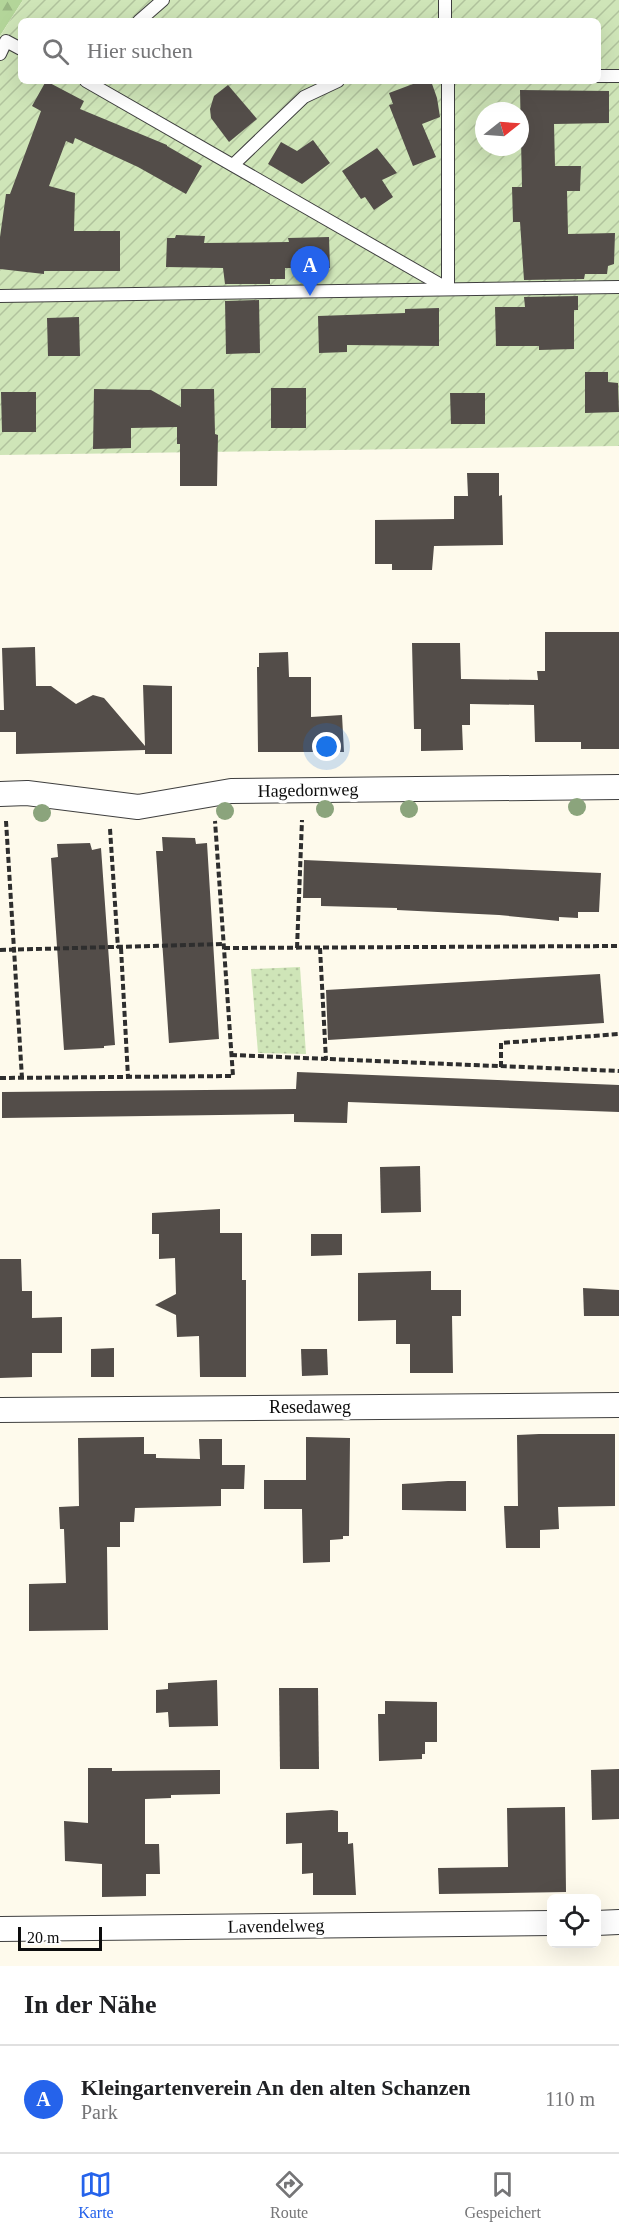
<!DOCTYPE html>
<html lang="de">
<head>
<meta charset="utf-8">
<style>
	:root { --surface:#fff; --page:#f2f2f2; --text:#202124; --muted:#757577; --line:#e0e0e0; --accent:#2563eb }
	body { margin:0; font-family:Georgia,serif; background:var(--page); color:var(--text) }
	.controls { position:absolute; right:18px; bottom:18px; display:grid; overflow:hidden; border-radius:9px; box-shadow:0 6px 24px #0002 }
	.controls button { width:54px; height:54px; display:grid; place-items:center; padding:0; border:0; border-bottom:2px solid var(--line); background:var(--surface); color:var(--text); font:30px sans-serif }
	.compass { position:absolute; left:475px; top:102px; width:54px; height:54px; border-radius:50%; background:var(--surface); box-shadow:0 6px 24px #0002; rotate:73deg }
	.scale { position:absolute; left:18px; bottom:15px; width:84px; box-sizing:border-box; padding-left:6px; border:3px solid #0c0c0c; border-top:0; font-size:16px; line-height:21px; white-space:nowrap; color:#0c0c0c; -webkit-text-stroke:4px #fff; paint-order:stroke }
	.you { position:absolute; left:327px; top:747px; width:21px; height:21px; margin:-15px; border:4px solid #fff; border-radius:50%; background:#1a73e8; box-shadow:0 0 0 9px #1a73e833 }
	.badge { display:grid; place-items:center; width:39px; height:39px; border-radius:50%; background:var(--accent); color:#fff; font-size:20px; font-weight:700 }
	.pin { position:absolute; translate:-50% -50px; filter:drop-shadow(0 2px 3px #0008) }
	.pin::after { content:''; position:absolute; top:32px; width:21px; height:18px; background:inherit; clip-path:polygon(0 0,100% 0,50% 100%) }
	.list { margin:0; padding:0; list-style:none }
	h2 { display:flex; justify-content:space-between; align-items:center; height:78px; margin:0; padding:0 24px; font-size:26px }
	h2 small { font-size:20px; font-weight:400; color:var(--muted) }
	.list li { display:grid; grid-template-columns:39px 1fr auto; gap:18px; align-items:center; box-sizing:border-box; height:108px; padding:0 24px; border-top:2px solid var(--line) }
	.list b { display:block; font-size:22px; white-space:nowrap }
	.list p { margin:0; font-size:20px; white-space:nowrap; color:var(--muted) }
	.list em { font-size:20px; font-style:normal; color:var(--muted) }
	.icon { flex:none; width:33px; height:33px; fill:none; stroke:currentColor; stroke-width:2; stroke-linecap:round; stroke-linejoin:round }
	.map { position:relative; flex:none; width:619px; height:1966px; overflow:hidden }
	.search { position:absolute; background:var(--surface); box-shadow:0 6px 24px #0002; left:18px; right:18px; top:18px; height:66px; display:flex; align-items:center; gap:15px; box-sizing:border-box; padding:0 21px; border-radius:9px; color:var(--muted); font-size:22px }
	.sheet { height:186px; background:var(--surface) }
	nav { display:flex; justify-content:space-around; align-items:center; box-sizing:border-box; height:84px; border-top:2px solid var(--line); background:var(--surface); font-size:16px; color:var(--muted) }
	nav a { display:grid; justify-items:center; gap:3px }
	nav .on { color:var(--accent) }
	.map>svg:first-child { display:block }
	.grass { fill:url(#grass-dots) }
	.forest { fill:url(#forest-firs) }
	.garden { fill:url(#garden-furrows); fill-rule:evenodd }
	.building { fill:#534d49 }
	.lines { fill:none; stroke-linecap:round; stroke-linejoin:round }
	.lane-casing { stroke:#3f3f3f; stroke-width:14 }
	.street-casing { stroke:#3f3f3f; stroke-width:26 }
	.path { stroke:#2e2e2e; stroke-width:4; stroke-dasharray:6 3; stroke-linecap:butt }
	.lane { stroke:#fff; stroke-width:12 }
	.street { stroke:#fff; stroke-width:24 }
	.tree { fill:#8ba47c }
	.labels { text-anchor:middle; stroke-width:6; stroke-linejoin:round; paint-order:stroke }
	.street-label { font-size:18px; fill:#0c0c0c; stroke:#fff }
</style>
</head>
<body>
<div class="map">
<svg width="619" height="1966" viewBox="0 0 619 1966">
	<defs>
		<pattern id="grass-dots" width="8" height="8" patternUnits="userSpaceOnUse" patternTransform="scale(1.5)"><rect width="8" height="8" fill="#cfe5b8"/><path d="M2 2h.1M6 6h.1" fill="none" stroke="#b1c39d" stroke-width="1.8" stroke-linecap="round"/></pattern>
		<pattern id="forest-firs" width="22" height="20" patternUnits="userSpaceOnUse" patternTransform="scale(1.5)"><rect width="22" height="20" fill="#b3d599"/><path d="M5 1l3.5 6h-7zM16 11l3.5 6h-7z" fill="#99b683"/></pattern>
		<pattern id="garden-furrows" width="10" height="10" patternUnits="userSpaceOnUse" patternTransform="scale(1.5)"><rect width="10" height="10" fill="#cfe5b8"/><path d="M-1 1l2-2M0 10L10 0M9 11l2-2" fill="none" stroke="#b1c39d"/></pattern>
	</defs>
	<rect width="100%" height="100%" fill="#fefaec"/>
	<path class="grass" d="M 300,967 L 306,1054 L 258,1053 L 251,969 Z"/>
	<path class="forest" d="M 0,0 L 23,0 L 0,36 Z"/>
	<path class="garden" d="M 23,0 L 619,0 L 619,446 L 0,455 L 0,36 ZM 21,21 L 598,21 L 598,81 L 21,81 ZM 484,111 L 520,111 L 520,147 L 484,147 Z"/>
	<g class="building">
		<path d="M 46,81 L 84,101 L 80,109 L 167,145 L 167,146 L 202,166 L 186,194 L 138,167 L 75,138 L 73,144 L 66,141 L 49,186 L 75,193 L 74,231 L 120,231 L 120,271 L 44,271 L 44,274 L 0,269 L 0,237 L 6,194 L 10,194 L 41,111 L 32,106 Z"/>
		<path d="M 421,81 L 431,81 L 437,98 L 440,117 L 422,124 L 436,157 L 413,166 L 389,105 L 393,104 L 389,93 Z"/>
		<path d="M 228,85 L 257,119 L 229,142 L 211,118 L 210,109 L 214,96 Z"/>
		<path d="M 520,90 L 609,91 L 609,123 L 554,124 L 555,166 L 581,166 L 580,191 L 567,191 L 568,234 L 615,233 L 614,264 L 608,266 L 607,274 L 585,274 L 584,279 L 524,280 L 520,222 L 513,222 L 512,187 L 522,187 Z"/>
		<path d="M 313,140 L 330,163 L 302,184 L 268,164 L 281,142 L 297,151 Z"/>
		<path d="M 377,148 L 397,173 L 382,180 L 393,197 L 374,210 L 365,197 L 361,199 L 342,171 Z"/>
		<path d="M 176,235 L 205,236 L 204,243 L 289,242 L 288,238 L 329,237 L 330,268 L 285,268 L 285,279 L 270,279 L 270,284 L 225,284 L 223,268 L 166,267 L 167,238 L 175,238 Z"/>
		<path d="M 578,296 L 578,310 L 574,310 L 574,349 L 539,350 L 539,346 L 496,346 L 495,307 L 525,307 L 524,297 Z"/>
		<path d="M 259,300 L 260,353 L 226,354 L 225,301 Z"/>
		<path d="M 439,308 L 439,346 L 347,345 L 347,352 L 319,353 L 318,316 L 405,313 L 405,309 Z"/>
		<path d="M 79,317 L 80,356 L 48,356 L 47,318 Z"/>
		<path d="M 585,372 L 608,372 L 608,382 L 618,383 L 619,412 L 585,413 Z"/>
		<rect x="271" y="388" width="35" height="40"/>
		<path d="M 94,389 L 151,390 L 181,407 L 181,389 L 214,389 L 215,434 L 218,435 L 217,486 L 180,486 L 180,444 L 177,444 L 177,427 L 131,428 L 131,448 L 93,449 Z"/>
		<path d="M 1,392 L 36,392 L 36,432 L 2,432 Z"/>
		<path d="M 450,393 L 485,393 L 485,424 L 451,424 Z"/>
		<path d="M 467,473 L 499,473 L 499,496 L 502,495 L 503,545 L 434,546 L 432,570 L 392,570 L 392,564 L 375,564 L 375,520 L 454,519 L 454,496 L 468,496 Z"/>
		<path d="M 545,632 L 619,632 L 619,749 L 581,749 L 581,742 L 535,742 L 534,705 L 470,704 L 470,725 L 462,725 L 463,750 L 421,751 L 421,729 L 414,729 L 412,643 L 460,643 L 461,679 L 538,680 L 537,671 L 545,671 Z"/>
		<path d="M 35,647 L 36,686 L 51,686 L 76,704 L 93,695 L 104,698 L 145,746 L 143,685 L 172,686 L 172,754 L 145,754 L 145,750 L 16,754 L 16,732 L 0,732 L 0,710 L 4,710 L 2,648 Z"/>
		<path d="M 288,652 L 289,677 L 311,677 L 311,717 L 342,715 L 344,752 L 258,752 L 257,667 L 259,667 L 259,653 Z"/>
		<path d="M 162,837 L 195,838 L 196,844 L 207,843 L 219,1039 L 169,1043 L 156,851 L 163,851 Z"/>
		<path d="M 90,843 L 92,850 L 101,848 L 115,1045 L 104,1046 L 104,1048 L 64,1050 L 51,858 L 58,857 L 57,844 Z"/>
		<path d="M 304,860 L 601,873 L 599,912 L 578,912 L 578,918 L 559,917 L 559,921 L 499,915 L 397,910 L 397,908 L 321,906 L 321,898 L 303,898 Z"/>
		<path d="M 600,974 L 604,1023 L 328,1040 L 326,990 Z"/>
		<path d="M 297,1072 L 619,1085 L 619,1112 L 348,1102 L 347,1123 L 294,1122 L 294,1114 L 2,1118 L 2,1092 L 296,1089 Z"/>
		<path d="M 420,1166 L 421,1212 L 381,1213 L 380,1167 Z"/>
		<path d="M 220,1209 L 220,1233 L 242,1233 L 242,1280 L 246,1280 L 246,1377 L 200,1377 L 199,1336 L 177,1337 L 176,1315 L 155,1305 L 176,1294 L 175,1258 L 159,1259 L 159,1234 L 152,1234 L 152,1213 Z"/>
		<path d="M 311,1234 L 342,1234 L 342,1255 L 311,1256 Z"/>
		<path d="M 0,1259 L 21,1259 L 22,1291 L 32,1291 L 32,1318 L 62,1317 L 62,1353 L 32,1353 L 32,1377 L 0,1378 Z"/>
		<path d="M 431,1271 L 431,1290 L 461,1290 L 461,1316 L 452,1316 L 453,1373 L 410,1373 L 410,1344 L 396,1344 L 396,1320 L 358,1321 L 358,1273 Z"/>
		<path d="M 583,1288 L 619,1290 L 619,1316 L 584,1316 Z"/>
		<path d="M 114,1348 L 114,1377 L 91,1377 L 91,1349 Z"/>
		<path d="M 301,1349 L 327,1349 L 328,1375 L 302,1376 Z"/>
		<path d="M 539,1434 L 615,1434 L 615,1506 L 558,1507 L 559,1529 L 540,1530 L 540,1548 L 506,1548 L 504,1506 L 518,1506 L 517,1435 Z"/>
		<path d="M 144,1437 L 144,1454 L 156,1454 L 156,1458 L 200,1459 L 199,1439 L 222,1439 L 222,1465 L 245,1465 L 244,1489 L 221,1489 L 221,1506 L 135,1508 L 134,1522 L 120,1522 L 120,1547 L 107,1547 L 108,1630 L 29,1631 L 29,1584 L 66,1583 L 64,1529 L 60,1529 L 59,1507 L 79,1506 L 78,1438 Z"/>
		<path d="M 306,1437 L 350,1438 L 349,1536 L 343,1536 L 343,1539 L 330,1540 L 330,1562 L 303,1563 L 302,1509 L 264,1509 L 264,1480 L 306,1480 Z"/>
		<path d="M 448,1481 L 466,1481 L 466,1511 L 402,1510 L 402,1484 Z"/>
		<path d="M 217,1680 L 218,1726 L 169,1727 L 168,1712 L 156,1713 L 156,1690 L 168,1689 L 168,1683 Z"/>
		<path d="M 279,1688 L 318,1688 L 319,1769 L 280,1769 Z"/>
		<path d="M 385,1701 L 437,1702 L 437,1742 L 425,1742 L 425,1754 L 422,1754 L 422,1759 L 379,1761 L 378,1714 L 385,1714 Z"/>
		<path d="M 88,1768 L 112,1768 L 112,1771 L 220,1770 L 220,1794 L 171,1795 L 171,1798 L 145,1799 L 145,1844 L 159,1844 L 160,1874 L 146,1874 L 146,1896 L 102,1897 L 102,1864 L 65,1861 L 64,1821 L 88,1823 Z"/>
		<path d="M 619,1769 L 619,1819 L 592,1820 L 591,1770 Z"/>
		<path d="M 565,1807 L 566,1892 L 439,1894 L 438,1868 L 508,1867 L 507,1808 Z"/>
		<path d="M 332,1810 L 338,1811 L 338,1832 L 348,1832 L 348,1844 L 353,1843 L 356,1895 L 313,1895 L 313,1873 L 302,1874 L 302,1843 L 286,1844 L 286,1813 Z"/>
	</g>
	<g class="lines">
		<defs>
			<g id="lane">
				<path d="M 445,0 L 445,21"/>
				<path d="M 139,21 L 163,0"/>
				<path d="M 0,54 L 6,41 L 21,49"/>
				<path d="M 598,76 L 619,76"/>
				<path d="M 86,81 L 448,289 L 448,81"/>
				<path d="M 233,165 L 304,97 L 338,81"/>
				<path d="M 0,296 L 619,287"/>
			</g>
			<g id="street">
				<path d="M 0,794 L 27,793 L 138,807 L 231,791 L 619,787"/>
				<path d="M 0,1410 L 619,1405"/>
				<path d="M 596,1923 L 619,1922"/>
				<path d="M 0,1929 L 552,1923"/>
			</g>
		</defs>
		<use href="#lane" class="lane-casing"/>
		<use href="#street" class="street-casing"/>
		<g class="path">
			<path d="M 6,821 L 22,1078"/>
			<path d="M 110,829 L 118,948"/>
			<path d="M 121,948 L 128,1077"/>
			<path d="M 224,948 L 619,946"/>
			<path d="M 297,948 L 302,820"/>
			<path d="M 320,948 L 326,1060"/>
			<path d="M 0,950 L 224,944"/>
			<path d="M 231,1055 L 619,1071"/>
			<path d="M 501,1067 L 501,1043 L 619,1034"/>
			<path d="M 0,1078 L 233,1076 L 215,821"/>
		</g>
		<use href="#lane" class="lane"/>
		<use href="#street" class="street"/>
	</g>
	<g class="tree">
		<circle cx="577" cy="807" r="9"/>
		<circle cx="325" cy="809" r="9"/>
		<circle cx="409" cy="809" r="9"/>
		<circle cx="225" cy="811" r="9"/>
		<circle cx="42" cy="813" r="9"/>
	</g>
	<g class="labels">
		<g class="street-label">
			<text transform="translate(308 790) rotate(-1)" y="6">Hagedornweg</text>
			<text x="310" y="1413">Resedaweg</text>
			<text transform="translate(276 1926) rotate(-1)" y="6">Lavendelweg</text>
		</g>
	</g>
</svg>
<div class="controls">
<button><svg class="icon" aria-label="locate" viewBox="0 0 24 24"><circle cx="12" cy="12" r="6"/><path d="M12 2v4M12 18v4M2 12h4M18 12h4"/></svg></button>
</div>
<svg class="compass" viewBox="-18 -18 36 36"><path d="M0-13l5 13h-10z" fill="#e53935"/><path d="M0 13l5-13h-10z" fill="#757577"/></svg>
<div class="scale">20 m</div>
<div class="you"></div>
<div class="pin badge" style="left:310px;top:296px">A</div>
<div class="search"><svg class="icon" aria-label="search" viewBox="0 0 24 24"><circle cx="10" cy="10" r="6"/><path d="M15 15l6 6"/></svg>Hier suchen</div>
</div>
<section class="sheet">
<h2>In der Nähe<small></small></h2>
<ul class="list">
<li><span class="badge">A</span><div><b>Kleingartenverein An den alten Schanzen</b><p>Park</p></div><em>110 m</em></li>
</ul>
</section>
<nav>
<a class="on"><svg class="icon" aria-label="map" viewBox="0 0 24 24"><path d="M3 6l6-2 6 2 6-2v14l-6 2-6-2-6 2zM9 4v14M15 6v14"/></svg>Karte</a>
<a><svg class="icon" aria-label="directions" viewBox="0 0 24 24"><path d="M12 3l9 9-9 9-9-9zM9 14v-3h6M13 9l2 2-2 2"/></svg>Route</a>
<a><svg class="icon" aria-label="saved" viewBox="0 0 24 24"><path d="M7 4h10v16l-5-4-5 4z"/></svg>Gespeichert</a>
</nav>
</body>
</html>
